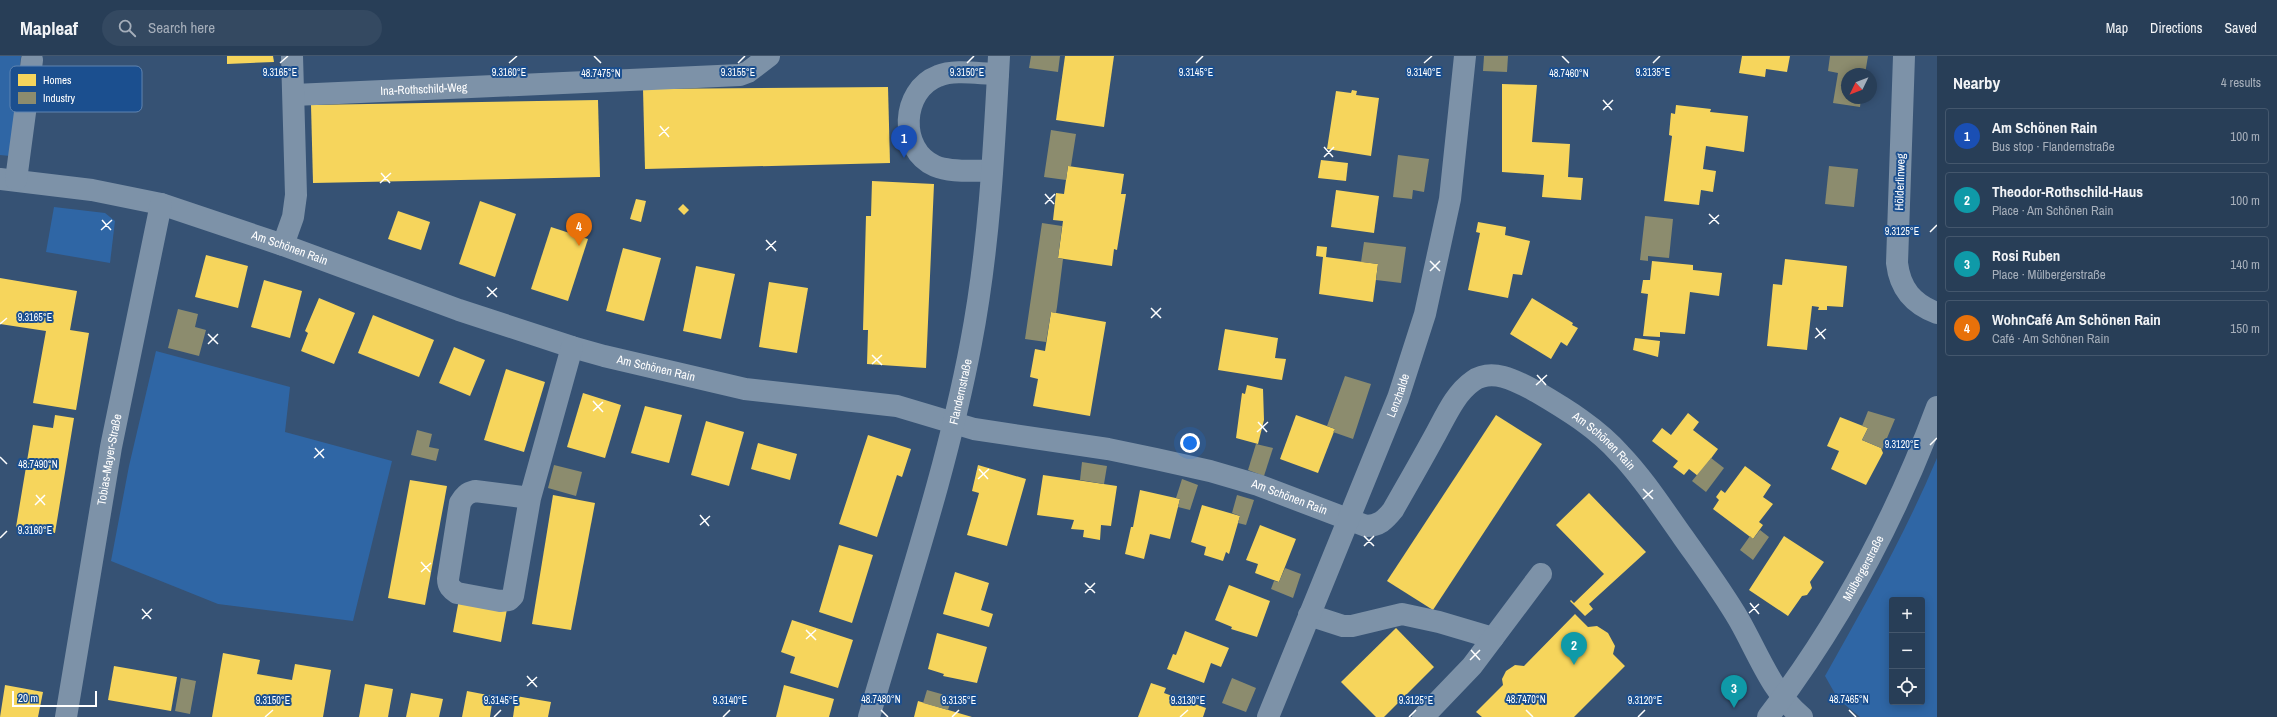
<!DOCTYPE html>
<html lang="en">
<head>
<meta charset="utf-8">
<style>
	:root { --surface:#283e57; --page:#344961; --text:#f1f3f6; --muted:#a5aeba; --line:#44576d; --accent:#8c9099 }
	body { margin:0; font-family:"Archivo Narrow",sans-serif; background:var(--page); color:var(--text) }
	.controls { position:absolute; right:12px; bottom:12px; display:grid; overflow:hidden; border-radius:4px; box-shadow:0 2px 10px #0003 }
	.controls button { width:36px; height:36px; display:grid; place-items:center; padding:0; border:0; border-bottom:1px solid var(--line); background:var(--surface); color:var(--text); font:20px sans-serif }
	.compass { position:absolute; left:1841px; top:12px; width:36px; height:36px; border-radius:50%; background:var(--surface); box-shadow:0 2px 10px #0003; rotate:227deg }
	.scale { position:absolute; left:12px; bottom:10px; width:85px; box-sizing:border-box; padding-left:4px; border:2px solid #fff; border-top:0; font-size:11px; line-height:14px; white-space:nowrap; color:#fff; -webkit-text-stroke:3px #1b4f8f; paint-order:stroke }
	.you { position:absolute; left:1190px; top:387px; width:14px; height:14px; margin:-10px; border:3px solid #fff; border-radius:50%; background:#1a73e8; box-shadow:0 0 0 6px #1a73e833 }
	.badge { display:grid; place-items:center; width:26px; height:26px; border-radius:50%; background:var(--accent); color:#fff; font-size:13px; font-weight:700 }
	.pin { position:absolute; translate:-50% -33px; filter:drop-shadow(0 1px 2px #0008) }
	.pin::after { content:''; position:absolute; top:21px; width:14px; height:12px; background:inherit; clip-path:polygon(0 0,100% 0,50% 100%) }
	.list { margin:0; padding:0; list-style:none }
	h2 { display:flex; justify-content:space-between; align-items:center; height:52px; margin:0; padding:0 16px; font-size:17px }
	h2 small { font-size:13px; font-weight:400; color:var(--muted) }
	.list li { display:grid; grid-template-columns:26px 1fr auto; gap:12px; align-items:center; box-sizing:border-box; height:56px; margin:0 8px 8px; padding:0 8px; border:1px solid var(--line); border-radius:4px }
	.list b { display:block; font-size:15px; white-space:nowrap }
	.list p { margin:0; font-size:13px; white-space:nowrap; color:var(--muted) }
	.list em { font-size:13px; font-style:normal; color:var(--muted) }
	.icon { flex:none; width:22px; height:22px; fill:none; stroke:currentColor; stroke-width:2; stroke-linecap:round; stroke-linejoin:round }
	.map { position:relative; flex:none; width:1937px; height:661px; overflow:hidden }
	header { display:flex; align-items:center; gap:24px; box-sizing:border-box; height:56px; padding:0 20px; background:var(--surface); border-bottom:1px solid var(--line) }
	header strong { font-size:19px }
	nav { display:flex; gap:22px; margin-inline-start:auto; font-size:14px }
	.search { width:280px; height:36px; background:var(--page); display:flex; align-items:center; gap:10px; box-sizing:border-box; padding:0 14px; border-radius:22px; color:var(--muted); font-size:15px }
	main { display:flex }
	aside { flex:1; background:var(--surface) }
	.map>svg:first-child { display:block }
	.green { fill:#2f66a5; fill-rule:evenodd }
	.homes { fill:#f6d55c }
	.industry { fill:#8c8c6e }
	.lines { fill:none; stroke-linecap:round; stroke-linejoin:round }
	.minor { stroke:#7d92a8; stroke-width:22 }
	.ticks { fill:none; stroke:#fff; stroke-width:1.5 }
	.labels { text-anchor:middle; stroke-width:4; stroke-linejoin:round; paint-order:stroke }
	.street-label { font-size:12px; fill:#fff; stroke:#1b4f8f }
	.key { fill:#1b4f8f; stroke:#5f84b1; stroke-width:1 }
	.key-label { font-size:11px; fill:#fff }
	.ticks-label { font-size:10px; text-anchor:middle; fill:#fff; stroke:#1b4f8f; stroke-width:4; stroke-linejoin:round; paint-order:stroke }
</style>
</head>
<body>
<header>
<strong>Mapleaf</strong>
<div class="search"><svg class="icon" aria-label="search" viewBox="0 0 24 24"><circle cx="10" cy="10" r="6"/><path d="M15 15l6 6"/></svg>Search here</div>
<nav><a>Map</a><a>Directions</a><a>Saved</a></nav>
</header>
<main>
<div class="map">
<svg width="1937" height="661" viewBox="0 0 1937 661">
	<rect width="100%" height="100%" fill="#365274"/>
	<g class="green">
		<path d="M 0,0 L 21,0 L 10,100 L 0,99 Z"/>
		<path d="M 54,151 L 105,157 L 115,165 L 110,207 L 46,196 Z"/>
		<path d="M 156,295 L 290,331 L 285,376 L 392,405 L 353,565 L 218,548 L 111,505 L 129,410 Z"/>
		<path d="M 1937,402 L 1937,661 L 1860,661 L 1838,643 L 1825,620 C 1865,549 1905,478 1937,402 ZM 1892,544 L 1922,544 L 1922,646 L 1892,646 Z"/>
	</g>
	<g class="homes">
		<path d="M 227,0 L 273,0 L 274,6 L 227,8 Z"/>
		<path d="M 1065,0 L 1114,0 L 1104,71 L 1056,64 Z"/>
		<path d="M 1742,0 L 1790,0 L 1787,16 L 1766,13 L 1765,21 L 1739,17 Z"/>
		<path d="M 1502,28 L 1537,29 L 1532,86 L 1570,88 L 1568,121 L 1583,122 L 1581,144 L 1542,141 L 1544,119 L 1502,116 Z"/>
		<path d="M 888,31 L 890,107 L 645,113 L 643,33 Z"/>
		<path d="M 1352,34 L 1357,35 L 1356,39 L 1379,42 L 1371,100 L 1327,93 L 1336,35 L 1351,37 Z"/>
		<path d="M 598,44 L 600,121 L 313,127 L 311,49 Z"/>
		<path d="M 1676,49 L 1711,53 L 1710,56 L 1748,60 L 1744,96 L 1706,90 L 1703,113 L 1716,115 L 1713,136 L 1701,134 L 1699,149 L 1664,145 L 1672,80 L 1669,79 L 1671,57 L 1675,58 Z"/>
		<path d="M 1321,104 L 1348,107 L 1346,125 L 1318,122 Z"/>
		<path d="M 1068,110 L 1124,118 L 1121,138 L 1126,138 L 1117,194 L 1114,193 L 1112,210 L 1058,202 L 1063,165 L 1053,164 L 1056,137 L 1064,138 Z"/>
		<path d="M 872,125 L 934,128 L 926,312 L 867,308 L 868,274 L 863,274 L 866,160 L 871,160 Z"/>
		<path d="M 1336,134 L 1379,140 L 1374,177 L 1331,171 Z"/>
		<path d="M 636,143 L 646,145 L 641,166 L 630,163 Z"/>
		<path d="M 480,145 L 516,158 L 495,221 L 459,208 Z"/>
		<path d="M 683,148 L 689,154 L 684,159 L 678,153 Z"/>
		<path d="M 398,155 L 430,166 L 421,194 L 388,183 Z"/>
		<path d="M 1478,166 L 1506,171 L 1505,179 L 1530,185 L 1522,219 L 1513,218 L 1508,242 L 1468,234 L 1480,177 L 1476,176 Z"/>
		<path d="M 551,171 L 588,183 L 568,245 L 531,233 Z"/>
		<path d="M 1317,190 L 1327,191 L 1326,201 L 1378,208 L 1373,246 L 1319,238 L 1323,201 L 1316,200 Z"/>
		<path d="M 623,192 L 661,202 L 644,265 L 606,255 Z"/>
		<path d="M 206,199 L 248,210 L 238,252 L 195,241 Z"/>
		<path d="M 1785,203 L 1847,210 L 1843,251 L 1827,250 L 1827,254 L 1818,254 L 1819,251 L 1812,250 L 1807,294 L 1767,290 L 1773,228 L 1782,229 Z"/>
		<path d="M 1652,205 L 1693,209 L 1693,214 L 1722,217 L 1719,240 L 1690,236 L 1685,278 L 1660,276 L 1660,281 L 1643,280 L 1648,238 L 1641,237 L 1643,224 L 1650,224 Z"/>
		<path d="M 696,210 L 735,218 L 721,283 L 683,275 Z"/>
		<path d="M 0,222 L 77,235 L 70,274 L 89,277 L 76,354 L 33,347 L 46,275 L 0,268 Z"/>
		<path d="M 264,224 L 302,235 L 290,282 L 251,271 Z"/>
		<path d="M 769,226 L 808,232 L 797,297 L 759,291 Z"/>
		<path d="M 319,242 L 355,257 L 334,308 L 301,295 L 308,277 L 305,275 Z"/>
		<path d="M 1532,242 L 1573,267 L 1572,269 L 1578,272 L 1567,290 L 1561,286 L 1551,303 L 1510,278 Z"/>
		<path d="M 1051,256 L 1106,266 L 1090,360 L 1033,350 L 1038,323 L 1030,321 L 1035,293 L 1045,295 Z"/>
		<path d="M 373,259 L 434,284 L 419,321 L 358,297 Z"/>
		<path d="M 1225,273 L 1278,282 L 1275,302 L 1286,303 L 1282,324 L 1218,314 Z"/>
		<path d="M 1635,282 L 1660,285 L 1658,301 L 1633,294 Z"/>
		<path d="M 454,291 L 485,304 L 470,340 L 439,327 Z"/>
		<path d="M 506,313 L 545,326 L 524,396 L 484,384 Z"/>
		<path d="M 1247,329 L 1263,333 L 1264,364 L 1258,388 L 1236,382 L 1242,337 L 1245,338 Z"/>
		<path d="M 583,337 L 621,349 L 605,402 L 567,391 Z"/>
		<path d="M 645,350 L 682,359 L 669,407 L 631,397 Z"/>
		<path d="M 1688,357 L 1699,366 L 1693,374 L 1718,393 L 1698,420 L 1689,413 L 1684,419 L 1673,411 L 1678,405 L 1652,385 L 1662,372 L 1671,379 Z"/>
		<path d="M 55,359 L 74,362 L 55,477 L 16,471 L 33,369 L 53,372 Z"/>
		<path d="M 1296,359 L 1335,373 L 1318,417 L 1280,403 Z"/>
		<path d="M 1496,359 L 1542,388 L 1433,554 L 1387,525 Z"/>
		<path d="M 1840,361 L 1868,372 L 1862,384 L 1881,392 L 1883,397 L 1866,429 L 1831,413 L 1839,395 L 1827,390 Z"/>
		<path d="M 706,365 L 744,376 L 729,430 L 691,419 Z"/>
		<path d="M 868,379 L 911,393 L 902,421 L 897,419 L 877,481 L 839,468 Z"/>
		<path d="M 758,387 L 797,398 L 790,424 L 751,413 Z"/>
		<path d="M 978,409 L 1026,423 L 1007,490 L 967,479 L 979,437 L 972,435 Z"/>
		<path d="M 1745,410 L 1771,429 L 1763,441 L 1773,448 L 1759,466 L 1763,469 L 1753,483 L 1713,453 L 1719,444 L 1716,441 L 1721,434 L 1725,437 Z"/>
		<path d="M 1043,419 L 1117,430 L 1111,470 L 1101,469 L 1100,484 L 1083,481 L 1084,474 L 1071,473 L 1074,464 L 1037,459 Z"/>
		<path d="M 410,424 L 447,430 L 425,549 L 388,542 Z"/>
		<path d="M 1140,434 L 1180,443 L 1170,483 L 1150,478 L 1144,503 L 1125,498 L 1131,471 L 1133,471 Z"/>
		<path d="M 1589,437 L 1646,496 L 1589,548 L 1593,553 L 1585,560 L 1570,545 L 1571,544 L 1574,547 L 1604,518 L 1556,469 Z"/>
		<path d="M 553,439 L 595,447 L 571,574 L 532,568 Z"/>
		<path d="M 1202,449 L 1240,460 L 1229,498 L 1226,496 L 1223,505 L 1204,499 L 1206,491 L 1191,486 Z"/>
		<path d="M 1260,469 L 1296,483 L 1279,526 L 1255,517 L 1258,508 L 1246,504 Z"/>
		<path d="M 1784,480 L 1824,506 L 1810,526 L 1812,532 L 1807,539 L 1802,540 L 1788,560 L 1749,534 Z"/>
		<path d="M 839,489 L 873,499 L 852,567 L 819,556 Z"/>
		<path d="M 955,516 L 989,527 L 981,554 L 993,558 L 989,571 L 943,558 Z"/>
		<path d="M 1229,529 L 1270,545 L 1257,581 L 1231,573 L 1232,571 L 1215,564 Z"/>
		<path d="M 459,543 L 507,553 L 501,586 L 453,576 Z"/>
		<path d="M 1575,558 L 1588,571 L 1597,570 L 1608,577 L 1615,590 L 1613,598 L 1625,610 L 1574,661 L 1482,661 L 1476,656 L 1503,629 L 1502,623 L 1506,615 L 1515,609 L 1524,610 Z"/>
		<path d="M 792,564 L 853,584 L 838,632 L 790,617 L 795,601 L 781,596 Z"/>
		<path d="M 1396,572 L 1434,611 L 1384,661 L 1376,661 L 1341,626 Z"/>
		<path d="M 1185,575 L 1229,592 L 1221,611 L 1211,607 L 1204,627 L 1167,613 L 1173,598 L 1176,599 Z"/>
		<path d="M 937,577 L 987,591 L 977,627 L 943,620 L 944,618 L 928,613 Z"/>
		<path d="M 223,597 L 260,604 L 257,618 L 292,624 L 295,608 L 331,614 L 323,661 L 212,661 Z"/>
		<path d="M 114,610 L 177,621 L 171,655 L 108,644 Z"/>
		<path d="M 1151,627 L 1166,632 L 1164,637 L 1206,652 L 1203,661 L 1138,661 Z"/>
		<path d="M 365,628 L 393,633 L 388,661 L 359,661 Z"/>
		<path d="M 5,629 L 43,636 L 38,661 L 0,661 Z"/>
		<path d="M 784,629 L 834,643 L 829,661 L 776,661 Z"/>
		<path d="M 467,635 L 493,640 L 490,661 L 462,661 Z"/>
		<path d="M 411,637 L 443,643 L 439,661 L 406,661 Z"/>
		<path d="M 516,640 L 551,646 L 548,661 L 513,661 Z"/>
		<path d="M 918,645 L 972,661 L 914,661 Z"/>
	</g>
	<g class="industry">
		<path d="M 1031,0 L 1060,0 L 1058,16 L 1029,12 Z"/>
		<path d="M 1484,0 L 1508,0 L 1507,16 L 1483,15 Z"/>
		<path d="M 1830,0 L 1868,0 L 1865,18 L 1847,18 L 1847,42 L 1861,42 L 1860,51 L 1833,47 L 1838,17 L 1828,15 Z"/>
		<path d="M 1051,74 L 1076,78 L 1071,110 L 1068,110 L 1066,124 L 1044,121 Z"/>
		<path d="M 1398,99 L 1429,103 L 1424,136 L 1413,134 L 1412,143 L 1393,141 Z"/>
		<path d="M 1829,110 L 1858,113 L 1854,151 L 1825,148 Z"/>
		<path d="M 1645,160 L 1673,163 L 1669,202 L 1648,200 L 1648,205 L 1640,204 Z"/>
		<path d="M 1042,167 L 1062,170 L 1058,202 L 1063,203 L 1057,251 L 1056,257 L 1051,256 L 1046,286 L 1025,283 Z"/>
		<path d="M 1364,186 L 1406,191 L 1401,227 L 1376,224 L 1378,208 L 1361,206 Z"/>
		<path d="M 178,253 L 198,258 L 195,271 L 206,274 L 199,300 L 168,292 Z"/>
		<path d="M 1345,320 L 1371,328 L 1353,383 L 1333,376 L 1335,373 L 1327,370 Z"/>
		<path d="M 1868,355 L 1895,363 L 1882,394 L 1881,392 L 1862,384 L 1868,372 L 1862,370 Z"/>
		<path d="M 417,374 L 432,378 L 429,391 L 439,393 L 436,405 L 411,399 Z"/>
		<path d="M 1256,388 L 1273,392 L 1264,420 L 1248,414 Z"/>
		<path d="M 1711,402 L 1724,412 L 1706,436 L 1692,425 Z"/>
		<path d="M 1082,406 L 1107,410 L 1104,428 L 1080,424 Z"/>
		<path d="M 554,409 L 582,416 L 576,440 L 548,432 Z"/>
		<path d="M 1182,423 L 1198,429 L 1190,454 L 1178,451 L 1180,443 L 1176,442 Z"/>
		<path d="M 1237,439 L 1254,444 L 1246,469 L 1238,467 L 1240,460 L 1232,457 Z"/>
		<path d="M 1760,474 L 1769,481 L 1753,504 L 1740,494 L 1750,480 L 1753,483 Z"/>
		<path d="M 1285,512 L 1301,518 L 1293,542 L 1271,533 L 1274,525 L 1279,526 Z"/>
		<path d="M 181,622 L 196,625 L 190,658 L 175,655 Z"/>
		<path d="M 1232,622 L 1256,632 L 1246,656 L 1222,647 Z"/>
		<path d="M 927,634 L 952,641 L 948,654 L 923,647 Z"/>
	</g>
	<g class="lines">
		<g class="minor">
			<path d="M 1904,0 L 1897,207 C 1900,233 1913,248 1937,257"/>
			<path id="s1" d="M 294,39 L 740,19 L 748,16 L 769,0"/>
			<path d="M 992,115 C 975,114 951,117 935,110 C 898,94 901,34 938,20 C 955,13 980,18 998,18"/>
			<path id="s2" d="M 0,123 L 92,134 L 161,148 L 283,189 L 459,254 L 572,291 L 604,300 L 745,333 L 897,350 L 974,373 L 1108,393 L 1156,403 L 1210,415 L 1258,429 L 1366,470 C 1379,470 1385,464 1393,454 C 1406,431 1420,407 1433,383 C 1444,364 1454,338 1473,325 C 1493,311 1518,326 1537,336 C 1566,353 1597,372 1620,398 C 1644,423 1663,453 1683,481 C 1702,508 1722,535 1739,564 C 1758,597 1772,637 1802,661"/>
			<path d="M 16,124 L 32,4"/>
			<path d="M 283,189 L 293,161 L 296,139 L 292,0"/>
			<path d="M 530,442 L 475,435 C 467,437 464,440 460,447 L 448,523 C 448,530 451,533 457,537 L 500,545 L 509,544 L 513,540 L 530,442 L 572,291"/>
			<path d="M 1309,559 L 1343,570 L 1352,570 L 1402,558 L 1439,566 L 1493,582 L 1541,518"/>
			<path id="s3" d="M 66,661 L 111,391 L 161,148"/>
			<path id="s4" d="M 869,661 C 905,537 947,414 971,287 C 989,193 994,96 999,0"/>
			<path id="s5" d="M 1268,661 L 1398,342 L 1425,258 L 1450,143 L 1465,0"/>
			<path d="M 1423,661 L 1472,610 L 1493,582"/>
			<path id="s6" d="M 1768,661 C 1839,568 1896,461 1937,351"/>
		</g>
	</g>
	<path class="ticks" d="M 594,0 L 601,7M 1562,0 L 1569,7M 280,7 L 288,0M 509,7 L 517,0M 738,7 L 745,0M 967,7 L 974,0M 1196,7 L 1203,0M 1424,7 L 1432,0M 1653,7 L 1660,0M 1603,44 L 1612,54M 1603,54 L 1613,44M 660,70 L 669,81M 659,80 L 669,71M 1324,91 L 1333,101M 1324,101 L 1334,91M 381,117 L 390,127M 380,127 L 391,117M 1045,138 L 1054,148M 1045,148 L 1055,138M 1709,158 L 1719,168M 102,164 L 111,174M 1709,168 L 1719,159M 101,174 L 112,164M 1930,176 L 1937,169M 766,184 L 776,195M 766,194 L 776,185M 1430,205 L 1440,215M 1430,215 L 1440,205M 487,231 L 497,241M 487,241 L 497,232M 1151,252 L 1161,262M 1151,262 L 1161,252M 0,268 L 7,262M 1816,272 L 1825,283M 208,278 L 218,288M 1815,282 L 1826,273M 208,288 L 218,278M 872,299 L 882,309M 872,308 L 882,299M 1537,319 L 1546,329M 1536,329 L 1547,319M 593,345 L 603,356M 593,355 L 603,346M 1258,366 L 1267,376M 1257,376 L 1268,366M 1930,389 L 1937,382M 315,392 L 324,402M 0,401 L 7,408M 314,402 L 324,393M 979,413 L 988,423M 978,423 L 989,413M 1643,433 L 1653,443M 36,439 L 45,449M 1643,443 L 1653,434M 35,449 L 45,439M 700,459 L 709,470M 700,469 L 710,460M 1364,480 L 1374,490M 0,482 L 7,475M 1364,490 L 1374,480M 421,506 L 430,516M 421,516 L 431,507M 1085,527 L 1095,537M 1085,537 L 1095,527M 1750,547 L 1759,558M 142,553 L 151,563M 1749,557 L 1759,548M 142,563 L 152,553M 806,574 L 816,584M 806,583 L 816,574M 1471,594 L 1480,604M 1470,604 L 1480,594M 527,620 L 537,631M 527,630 L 537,621M 881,654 L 888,661M 1526,654 L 1533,661M 1849,654 L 1856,661M 265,661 L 273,654M 494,661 L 501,654M 723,661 L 730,654M 952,661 L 959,654M 1180,661 L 1188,654M 1409,661 L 1416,654M 1638,661 L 1645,654"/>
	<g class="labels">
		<g class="street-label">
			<text dy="4" stroke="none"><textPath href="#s1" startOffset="130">Ina-Rothschild-Weg</textPath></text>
			<text transform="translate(1900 126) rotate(-88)" y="4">Hölderlinweg</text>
			<text dy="4" stroke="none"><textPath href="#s2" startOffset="299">Am Schönen Rain</textPath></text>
			<text dy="4" stroke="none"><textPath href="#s2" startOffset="685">Am Schönen Rain</textPath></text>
			<text dy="4" stroke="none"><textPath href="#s4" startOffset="338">Flandernstraße</textPath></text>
			<text dy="4" stroke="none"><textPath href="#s5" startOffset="347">Lenzhalde</textPath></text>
			<text dy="4" stroke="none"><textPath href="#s2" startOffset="1752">Am Schönen Rain</textPath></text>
			<text dy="4" stroke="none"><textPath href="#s3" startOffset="261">Tobias-Mayer-Straße</textPath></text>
			<text dy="4" stroke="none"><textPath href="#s2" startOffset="1333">Am Schönen Rain</textPath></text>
			<text dy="4" stroke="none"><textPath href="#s6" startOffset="177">Mülbergerstraße</textPath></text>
		</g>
	</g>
	<rect x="10" y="10" width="132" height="46" rx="6" class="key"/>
	<rect x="18" y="18" width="18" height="12" fill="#f6d55c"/>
	<rect x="18" y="36" width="18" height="12" fill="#8c8c6e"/>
	<g class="key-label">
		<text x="43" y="28">Homes</text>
		<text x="43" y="46">Industry</text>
	</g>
	<g class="ticks-label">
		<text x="280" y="20">9.3165°E</text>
		<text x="509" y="20">9.3160°E</text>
		<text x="738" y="20">9.3155°E</text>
		<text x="967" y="20">9.3150°E</text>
		<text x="1196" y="20">9.3145°E</text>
		<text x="1424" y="20">9.3140°E</text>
		<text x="1653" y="20">9.3135°E</text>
		<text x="1569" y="21">48.7460°N</text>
		<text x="601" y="21">48.7475°N</text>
		<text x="1902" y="179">9.3125°E</text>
		<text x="35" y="265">9.3165°E</text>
		<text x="1902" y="392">9.3120°E</text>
		<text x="38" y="412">48.7490°N</text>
		<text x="35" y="478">9.3160°E</text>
		<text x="881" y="647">48.7480°N</text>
		<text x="1526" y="647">48.7470°N</text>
		<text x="1849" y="647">48.7465°N</text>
		<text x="273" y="648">9.3150°E</text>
		<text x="501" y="648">9.3145°E</text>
		<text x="730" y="648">9.3140°E</text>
		<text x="959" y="648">9.3135°E</text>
		<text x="1188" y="648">9.3130°E</text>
		<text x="1416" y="648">9.3125°E</text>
		<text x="1645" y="648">9.3120°E</text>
	</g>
</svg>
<div class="controls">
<button>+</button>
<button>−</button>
<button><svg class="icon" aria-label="locate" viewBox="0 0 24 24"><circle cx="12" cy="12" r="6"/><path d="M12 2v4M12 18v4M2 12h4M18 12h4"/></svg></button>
</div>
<svg class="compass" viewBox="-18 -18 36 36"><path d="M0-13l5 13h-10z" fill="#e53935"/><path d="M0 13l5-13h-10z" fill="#a5aeba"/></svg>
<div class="scale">20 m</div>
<div class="you"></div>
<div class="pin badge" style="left:904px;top:102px;background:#1a4fb4">1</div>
<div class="pin badge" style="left:1574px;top:609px;background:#0f9aa8">2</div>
<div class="pin badge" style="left:1734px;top:652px;background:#0f9aa8">3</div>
<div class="pin badge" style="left:579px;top:190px;background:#e8710a">4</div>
</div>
<aside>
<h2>Nearby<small>4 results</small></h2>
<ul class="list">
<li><span class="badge" style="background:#1a4fb4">1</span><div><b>Am Schönen Rain</b><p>Bus stop · Flandernstraße</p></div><em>100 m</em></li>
<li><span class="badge" style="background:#0f9aa8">2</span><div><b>Theodor-Rothschild-Haus</b><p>Place · Am Schönen Rain</p></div><em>100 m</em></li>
<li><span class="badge" style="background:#0f9aa8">3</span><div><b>Rosi Ruben</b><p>Place · Mülbergerstraße</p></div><em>140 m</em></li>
<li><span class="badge" style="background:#e8710a">4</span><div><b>WohnCafé Am Schönen Rain</b><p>Café · Am Schönen Rain</p></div><em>150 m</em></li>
</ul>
</aside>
</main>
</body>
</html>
